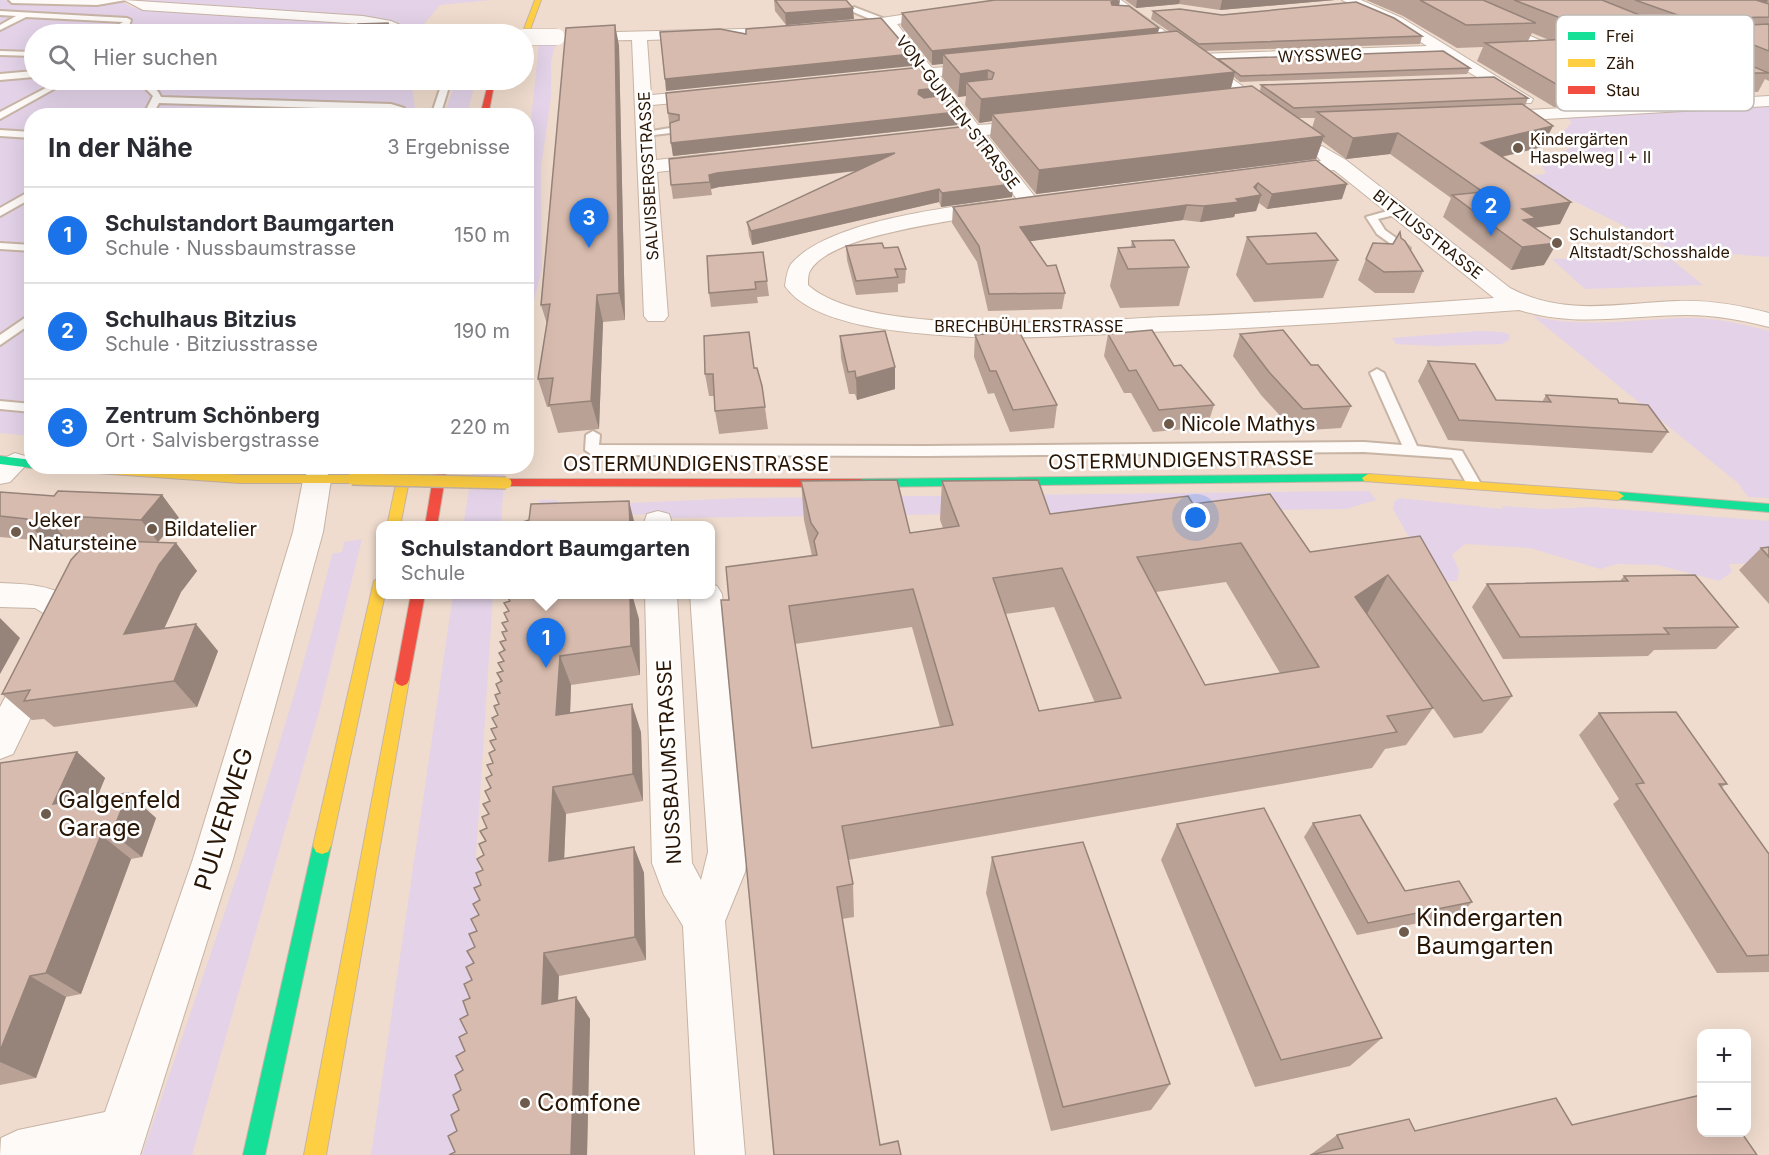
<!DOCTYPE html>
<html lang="de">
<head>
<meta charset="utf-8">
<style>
	:root { --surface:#fff; --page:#f7f7f7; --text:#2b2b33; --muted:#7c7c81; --line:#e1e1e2; --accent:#1a73e8 }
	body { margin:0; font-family:Inter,sans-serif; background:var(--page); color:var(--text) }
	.controls { position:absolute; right:18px; bottom:18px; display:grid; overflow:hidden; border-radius:12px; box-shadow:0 6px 24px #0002 }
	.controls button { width:54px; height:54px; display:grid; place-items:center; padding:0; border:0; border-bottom:2px solid var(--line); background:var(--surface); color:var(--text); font:30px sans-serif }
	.you { position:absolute; left:1196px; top:518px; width:21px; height:21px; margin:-15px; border:4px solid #fff; border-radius:50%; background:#1a73e8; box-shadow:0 0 0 9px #1a73e833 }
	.badge { display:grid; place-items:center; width:39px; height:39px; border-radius:50%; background:var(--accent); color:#fff; font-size:20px; font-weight:700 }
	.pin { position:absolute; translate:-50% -50px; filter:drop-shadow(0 2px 3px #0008) }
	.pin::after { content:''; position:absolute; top:32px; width:21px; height:18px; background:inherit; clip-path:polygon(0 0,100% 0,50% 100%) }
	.popup { position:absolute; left:376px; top:521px; width:339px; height:78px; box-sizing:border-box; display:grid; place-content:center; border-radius:12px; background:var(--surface); filter:drop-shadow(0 2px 4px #0005); font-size:20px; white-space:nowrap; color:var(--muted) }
	.popup b { font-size:22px; color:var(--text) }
	.popup::after { content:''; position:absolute; left:50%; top:100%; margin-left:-12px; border:12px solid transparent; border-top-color:var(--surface) }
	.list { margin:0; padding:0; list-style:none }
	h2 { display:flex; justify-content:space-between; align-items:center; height:78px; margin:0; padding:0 24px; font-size:26px }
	h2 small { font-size:20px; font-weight:400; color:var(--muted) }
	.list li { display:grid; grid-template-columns:39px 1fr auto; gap:18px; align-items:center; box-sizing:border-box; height:96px; padding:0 24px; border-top:2px solid var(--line) }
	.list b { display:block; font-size:22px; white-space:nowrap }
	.list p { margin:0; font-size:20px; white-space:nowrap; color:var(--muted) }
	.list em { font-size:20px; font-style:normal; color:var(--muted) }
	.icon { flex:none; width:33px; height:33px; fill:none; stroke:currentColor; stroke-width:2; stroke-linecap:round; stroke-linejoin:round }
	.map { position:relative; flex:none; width:1769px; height:1155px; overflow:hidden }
	.search { position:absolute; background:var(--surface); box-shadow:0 6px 24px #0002; left:24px; top:24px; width:510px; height:66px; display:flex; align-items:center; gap:15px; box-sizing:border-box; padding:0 21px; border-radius:33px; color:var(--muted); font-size:22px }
	.panel { position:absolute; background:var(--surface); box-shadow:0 6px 24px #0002; left:24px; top:108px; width:510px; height:366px; border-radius:24px }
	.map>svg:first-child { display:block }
	.green { fill:#e3d2e8 }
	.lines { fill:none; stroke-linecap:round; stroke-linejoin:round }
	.lane-casing { stroke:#c7b4a5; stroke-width:4 }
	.street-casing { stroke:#c7b4a5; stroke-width:2 }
	.fast-casing { stroke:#c7b4a5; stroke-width:2 }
	.slow-casing { stroke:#c7b4a5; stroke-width:2 }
	.jam-casing { stroke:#c7b4a5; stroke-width:2 }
	.lane { fill:#fdfaf8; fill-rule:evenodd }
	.street { fill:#fdfaf8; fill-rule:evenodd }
	.fast { fill:#16e098; fill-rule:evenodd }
	.slow { fill:#ffcf43; fill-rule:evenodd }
	.jam { fill:#f24e42; fill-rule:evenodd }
	.street-bridge-casing { stroke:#c7b4a5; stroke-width:17; stroke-linecap:butt }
	.slow-bridge-casing { stroke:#c7b4a5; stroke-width:14; stroke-linecap:butt }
	.street-bridge { stroke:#fdfaf8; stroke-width:16 }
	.slow-bridge { stroke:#ffcf43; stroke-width:11 }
	.wall { fill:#b9a196; fill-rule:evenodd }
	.shaded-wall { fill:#96837a }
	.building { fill:#d7bbae; stroke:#96837a; stroke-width:1.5; fill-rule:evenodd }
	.poi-dot { fill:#6e5b4b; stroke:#fff; stroke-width:2 }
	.labels { text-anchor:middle; stroke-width:5; stroke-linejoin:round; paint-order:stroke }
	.far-street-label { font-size:16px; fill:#291504; stroke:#fff }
	.far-poi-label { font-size:16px; fill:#291504; stroke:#fff; text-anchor:start }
	.poi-label { font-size:20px; fill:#291504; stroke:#fff; text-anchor:start }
	.street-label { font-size:20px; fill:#291504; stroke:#fff }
	.near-poi-label { font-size:24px; fill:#291504; stroke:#fff; text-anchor:start }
	.near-street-label { font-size:24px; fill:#291504; stroke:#fff }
	.key { fill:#fff; stroke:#bfb9b4; stroke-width:1.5 }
	.key-label { font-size:16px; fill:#291504 }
</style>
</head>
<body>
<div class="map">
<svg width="1769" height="1155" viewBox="0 0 1769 1155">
	<rect width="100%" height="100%" fill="#efdcce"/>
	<g class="green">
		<path d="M 0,0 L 94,5 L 122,1 L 131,7 L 145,10 L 358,22 L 395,30 L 399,34 L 34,34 L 34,80 L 411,80 L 415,108 L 408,111 L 407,116 L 32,116 L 31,436 L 0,433 Z"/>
		<path d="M 139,0 L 491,0 L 440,5 L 419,30 L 396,24 L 142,3 Z"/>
		<path d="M 539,42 L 556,42 L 551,61 L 551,97 L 541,168 L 542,268 L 527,329 L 526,207 L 532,167 L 527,160 Z"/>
		<path d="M 456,80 L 476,80 L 467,115 L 444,115 Z"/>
		<path d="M 1769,104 L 1769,257 L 1671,249 L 1523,176 L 1546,174 L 1542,165 L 1575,145 L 1573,140 L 1564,131 L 1572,122 L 1565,117 Z"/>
		<path d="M 1666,255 L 1703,285 L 1585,289 L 1552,259 Z"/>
		<path d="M 1533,316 C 1583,329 1636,319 1686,318 C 1715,317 1742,324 1769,331 L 1769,498 L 1748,497 L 1738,483 Z"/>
		<path d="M 1478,331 L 1503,332 L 1510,335 L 1508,341 L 1501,344 L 1434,346 L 1396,344 L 1392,338 Z"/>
		<path d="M 473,467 L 505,467 L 501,525 L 463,526 Z"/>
		<path d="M 1369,491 L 1376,500 L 1346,509 L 666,518 L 659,514 L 552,517 L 538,509 L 540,500 L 556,500 L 563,506 L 741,498 Z"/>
		<path d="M 1399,498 L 1503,509 L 1502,506 L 1543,509 L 1592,507 L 1769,521 L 1769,563 L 1729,564 L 1732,572 L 1719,581 L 1658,565 L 1617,564 L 1600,569 L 1530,548 L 1465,544 L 1452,555 L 1459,570 L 1457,581 L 1438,581 L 1432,578 L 1393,509 L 1394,502 Z"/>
		<path d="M 362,539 L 320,708 L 192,1155 L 142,1155 C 209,956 282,758 332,554 L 342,552 L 344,542 Z"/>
		<path d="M 453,595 L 493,595 L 476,857 L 489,899 L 462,1155 L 371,1155 Z"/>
	</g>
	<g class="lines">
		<defs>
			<g id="lane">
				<path d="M 9,0 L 126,0 L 97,5 L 12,3 Z"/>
				<path d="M 854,7 L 888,20 L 889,22 L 882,24 L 851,11 Z"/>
				<path d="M 0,11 L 127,18 L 131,20 L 129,26 L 112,34 L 103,34 L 123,22 L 26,17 L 0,30 L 0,25 L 16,16 L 0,15 Z"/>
				<path d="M 0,51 L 34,52 L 34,56 L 0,55 Z"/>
				<path d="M 34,71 L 34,77 L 0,80 L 0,74 Z"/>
				<path d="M 61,80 L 70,80 L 0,119 L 0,112 Z"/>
				<path d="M 128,80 C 142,79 156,84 161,97 L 391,104 L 404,108 L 406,116 L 397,116 L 397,112 L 390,110 L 159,103 L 152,116 L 143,116 L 153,96 L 146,89 Z"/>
				<path d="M 443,80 L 451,80 L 440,116 L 431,116 Z"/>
				<path d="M 676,127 L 679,128 L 679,132 L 645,136 L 640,133 Z"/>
				<path d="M 0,130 L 32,132 L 32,138 L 0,136 Z"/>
				<path d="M 32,190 L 32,198 L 0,216 L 0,208 Z"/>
				<path d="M 1398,208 L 1403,211 L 1402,213 L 1378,219 L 1385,230 L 1410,248 L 1404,259 L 1400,260 L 1394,257 L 1398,249 L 1377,234 L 1366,217 Z"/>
				<path d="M 0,243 L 32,245 L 32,251 L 0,249 Z"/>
				<path d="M 32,313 L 32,323 L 0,345 L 0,335 Z"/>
				<path d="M 1377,369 L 1384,373 L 1417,446 L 1462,451 L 1481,484 L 1479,488 L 1469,488 L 1452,458 L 1364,452 L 926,456 L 592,455 L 585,450 L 586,435 L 593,431 L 600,435 L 599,445 L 926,446 L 1364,442 L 1402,445 L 1370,373 Z"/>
				<path d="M 0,401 L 32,404 L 32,412 L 0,409 Z"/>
			</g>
			<g id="street">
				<path d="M 124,0 L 363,16 L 391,21 L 421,34 L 401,34 L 363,24 L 143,10 Z"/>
				<path d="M 1002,0 L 1037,0 L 1030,4 L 897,24 L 932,68 L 992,64 L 994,67 L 986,72 L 939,76 L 978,125 L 1039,121 L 1042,125 L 1039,129 L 986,135 L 1040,203 L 1037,207 L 1023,207 L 969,137 L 924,140 L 921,136 L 924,132 L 961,127 L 923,78 L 878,80 L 876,77 L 878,74 L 916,69 L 885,28 L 841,32 L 834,28 L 841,24 Z"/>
				<path d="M 1105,0 L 1121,0 L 1197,54 L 1427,46 L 1392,24 L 1342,0 L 1361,0 L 1402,18 L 1533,99 L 1531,103 L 1519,103 L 1441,55 L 1210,63 L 1275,109 L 1278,113 L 1269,118 L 1263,117 Z"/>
				<path d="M 1430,0 L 1449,0 L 1562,50 L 1559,53 L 1549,53 Z"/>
				<path d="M 1541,0 L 1561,0 L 1690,49 L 1693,52 L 1690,55 L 1680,55 Z"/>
				<path d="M 788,28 L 795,32 L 793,35 L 647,40 L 651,95 L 709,90 L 717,95 L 709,100 L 652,105 L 656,160 L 711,154 L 720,160 L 711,166 L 657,172 L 668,316 L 664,321 L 648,321 L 644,316 L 632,40 L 574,41 L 567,37 L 574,33 Z"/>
				<path d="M 1769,96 L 1769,106 L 1494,122 L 1485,117 L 1494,112 Z"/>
				<path d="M 1322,146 L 1346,160 L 1510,288 C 1564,317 1619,303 1678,301 C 1709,300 1739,305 1769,313 L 1769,327 C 1742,320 1716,315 1687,315 C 1629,315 1576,328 1519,310 C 1394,319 1271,328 1146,332 C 1083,335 1018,340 955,336 C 908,333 813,327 785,286 C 786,279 787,270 791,264 C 827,222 942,208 996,201 L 1003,203 L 1006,207 L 1003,211 C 963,221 830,233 810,271 C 808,274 808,281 808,285 C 866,338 1083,321 1163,317 C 1274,313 1384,306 1494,298 L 1334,170 L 1280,178 L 1270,172 L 1280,166 L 1321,161 L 1313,152 Z"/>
				<path d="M 15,453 L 25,456 L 29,462 L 10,482 L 0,484 L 0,460 Z"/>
				<path d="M 317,471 L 327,473 L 331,480 L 323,532 L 233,859 L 140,1155 L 0,1155 L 1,1138 L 18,1130 L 105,1112 L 193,859 L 293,532 L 303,480 L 307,473 Z"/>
				<path d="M 658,511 L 669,514 L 673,526 L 643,526 L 647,514 Z"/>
				<path d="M 0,583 C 31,584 44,585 72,597 L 80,616 L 13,754 L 0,759 L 0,707 L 48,616 L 35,608 L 0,607 Z"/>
				<path d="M 711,584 L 717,586 L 722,594 L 748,852 L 745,872 L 725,921 L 745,1155 L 695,1155 L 683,926 L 664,895 L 652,863 L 645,595 L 677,595 L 692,863 L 701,880 L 708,852 L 690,594 L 711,594 Z"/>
			</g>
			<g id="fast">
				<path d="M 0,456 L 32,460 L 32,466 L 36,466 L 32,468 L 0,464 Z"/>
				<path d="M 1368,474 L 1372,475 L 1374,478 L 1372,481 L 861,487 L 855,483 L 861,479 Z"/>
				<path d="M 1618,492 L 1769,504 L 1769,512 L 1614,499 L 1612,496 Z"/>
				<path d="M 322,838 L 328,840 L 331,846 L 265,1155 L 243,1155 L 313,846 L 316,840 Z"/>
			</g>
			<g id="slow">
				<path d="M 535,0 L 541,0 L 527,38 L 524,40 L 522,34 Z"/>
				<path d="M 48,466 L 118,466 L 240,475 L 352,475 L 358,479 L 352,483 L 240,483 L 54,470 Z"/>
				<path d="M 400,466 L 412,466 L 400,526 L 387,526 Z"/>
				<path d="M 1368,474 L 1618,492 L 1624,496 L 1618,500 L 1364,481 L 1362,478 Z"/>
				<path d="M 381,576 L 381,594 L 385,594 L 331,846 L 328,852 L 322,854 L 316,852 L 313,846 L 374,581 Z"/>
				<path d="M 402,674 L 407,676 L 409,680 L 326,1155 L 304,1155 L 395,680 L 397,676 Z"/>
			</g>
			<g id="jam">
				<path d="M 489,80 L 495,80 L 488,116 L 480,116 Z"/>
				<path d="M 435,466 L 447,466 L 437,526 L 425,526 Z"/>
				<path d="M 506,479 L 861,479 L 867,483 L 861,487 L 502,486 L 500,483 Z"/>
				<path d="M 411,594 L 425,594 L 409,680 L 407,684 L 402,686 L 397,684 L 395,680 Z"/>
			</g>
		</defs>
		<use href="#lane" class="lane-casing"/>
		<use href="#street" class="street-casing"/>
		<use href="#fast" class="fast-casing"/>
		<use href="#slow" class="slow-casing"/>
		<use href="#jam" class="jam-casing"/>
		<use href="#lane" class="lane"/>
		<use href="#street" class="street"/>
		<use href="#fast" class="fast"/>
		<use href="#slow" class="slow"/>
		<use href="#jam" class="jam"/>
		<defs>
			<path id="street-bridge" d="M 524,37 L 557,37"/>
			<path id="slow-bridge" d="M 352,479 L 506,483"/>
		</defs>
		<use href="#street-bridge" class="street-bridge-casing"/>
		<use href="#slow-bridge" class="slow-bridge-casing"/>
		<use href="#street-bridge" class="street-bridge"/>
		<use href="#slow-bridge" class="slow-bridge"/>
	</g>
	<g class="wall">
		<path d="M 774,0 L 854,19 L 786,25 L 775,11 Z"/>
		<path d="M 1125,0 L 1335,0 L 1220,10 L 1179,4 L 1136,8 Z"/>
		<path d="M 1366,0 L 1769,0 L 1769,81 L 1765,79 L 1758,92 L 1741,91 L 1706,97 L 1672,83 L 1619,91 L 1613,103 L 1554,107 L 1477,61 L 1483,47 L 1457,48 L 1403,16 ZM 1642,28 L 1659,35 L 1638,36 ZM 1532,33 L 1549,40 L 1528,41 ZM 1690,41 L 1700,41 L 1698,44 Z"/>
		<path d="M 1119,5 L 1159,28 L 1158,33 L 1170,32 L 1151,19 L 1153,11 L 1222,15 L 1422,36 L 1420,44 L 1205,51 L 1218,60 L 1218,59 L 1470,68 L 1467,74 L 1240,82 L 1234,77 L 1231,88 L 1260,91 L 1261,85 L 1528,98 L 1525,106 L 1542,147 L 1502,157 L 1560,224 L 1535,228 L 1544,265 L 1511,270 L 1443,217 L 1451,198 L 1390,154 L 1346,159 L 1322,141 L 1316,159 L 1036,194 L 990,137 L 992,121 L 979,123 L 965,105 L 966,96 L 958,97 L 942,77 L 943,63 L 932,65 L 901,26 L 902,13 ZM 1298,118 L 1315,118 L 1312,128 Z"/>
		<path d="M 615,25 L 619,46 L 625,320 L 603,322 L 599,429 L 558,433 L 550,407 L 547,407 L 538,379 L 547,324 L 541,305 Z"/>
		<path d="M 938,96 L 957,125 L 673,156 L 668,113 Z"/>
		<path d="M 969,126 L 1013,184 L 1012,197 L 941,207 L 939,202 L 752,245 L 749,236 L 747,222 L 857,171 L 719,187 L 711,189 L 712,195 L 673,199 L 671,185 Z"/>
		<path d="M 1316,160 L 1342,199 L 1267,209 L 1259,203 L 1256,211 L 1235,214 L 1234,217 L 1200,222 L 1183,220 L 1030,241 L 1065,293 L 1062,309 L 988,311 L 977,262 L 952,223 L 953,207 Z"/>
		<path d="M 1247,237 L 1338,260 L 1323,298 L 1254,302 L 1236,275 Z"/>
		<path d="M 1401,238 L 1423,271 L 1414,293 L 1375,293 L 1358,280 L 1366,259 L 1393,244 Z"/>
		<path d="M 1132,241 L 1189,267 L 1179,306 L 1120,308 L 1110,286 L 1118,248 L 1131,247 Z"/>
		<path d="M 846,246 L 884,248 L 906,269 L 905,283 L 898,284 L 898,292 L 856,295 L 847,260 Z"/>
		<path d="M 707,256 L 767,281 L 769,296 L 757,297 L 758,303 L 711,307 L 709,293 Z"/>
		<path d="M 1108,334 L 1174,366 L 1214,405 L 1207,427 L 1153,432 L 1131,393 L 1124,393 L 1104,356 Z"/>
		<path d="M 1240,334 L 1311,365 L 1351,406 L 1341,428 L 1294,431 L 1261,395 L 1233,356 Z"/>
		<path d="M 975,335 L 1057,405 L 1054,428 L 1010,432 L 994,393 L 988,394 L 974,357 Z"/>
		<path d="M 840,336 L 895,367 L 895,389 L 857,400 L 855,394 L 849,394 L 841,358 Z"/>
		<path d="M 1428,361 L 1496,400 L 1542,402 L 1546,395 L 1619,403 L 1668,432 L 1652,453 L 1448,440 L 1418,381 Z"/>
		<path d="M 754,368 L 762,386 L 768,429 L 719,434 L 715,411 L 714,396 L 709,396 L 705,374 Z"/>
		<path d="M 801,481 L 910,533 L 943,528 L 940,520 L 942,481 L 1050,514 L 1193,504 L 1310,552 L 1420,536 L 1512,696 L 1482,733 L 1454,738 L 1433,708 L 1406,745 L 1385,749 L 1372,768 L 848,860 L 853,884 L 854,917 L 842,919 L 880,1145 L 901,1155 L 774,1155 L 729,600 L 812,556 L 804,520 ZM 1226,582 L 1280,673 L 1205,685 L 1156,592 ZM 1054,607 L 1095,703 L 1039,711 L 1005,614 ZM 912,627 L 940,727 L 812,748 L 795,644 Z"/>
		<path d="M 0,492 L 54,496 L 162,495 L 179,518 L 158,542 L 65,538 L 51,548 L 45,541 L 0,537 Z"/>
		<path d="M 176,543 L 197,571 L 181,592 L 164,629 L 218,651 L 197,707 L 54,727 L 44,719 L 32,720 L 2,694 Z"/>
		<path d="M 1769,547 L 1769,604 L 1739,570 L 1761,548 Z"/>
		<path d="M 1624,576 L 1738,627 L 1716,649 L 1654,650 L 1648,656 L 1503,659 L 1472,607 L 1487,584 L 1620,581 Z"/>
		<path d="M 506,594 L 574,594 L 574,597 L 639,619 L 640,675 L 571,685 L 570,713 L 641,732 L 643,801 L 566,814 L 564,859 L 634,847 L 644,873 L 646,960 L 559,976 L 558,1001 L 590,1019 L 587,1155 L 449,1155 L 455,1152 L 463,1070 L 501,682 L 497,673 L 502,671 L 498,663 L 503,661 L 499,653 L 504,651 L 500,642 L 505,640 L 502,632 L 506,631 L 502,623 L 507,621 L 504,613 L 508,611 L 504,603 L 509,602 Z"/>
		<path d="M 1599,713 L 1727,784 L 1722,787 L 1769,854 L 1769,972 L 1717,973 L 1613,804 L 1619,799 L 1579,735 Z"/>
		<path d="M 77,752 L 105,778 L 97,797 L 128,793 L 156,818 L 142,857 L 131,859 L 81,994 L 66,997 L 36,1078 L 0,1085 L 0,763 Z"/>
		<path d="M 1313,823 L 1405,891 L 1472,902 L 1460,915 L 1357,935 L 1304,837 Z"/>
		<path d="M 1177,824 L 1382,1038 L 1350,1066 L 1255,1087 L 1161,860 Z"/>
		<path d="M 992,857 L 1170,1084 L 1151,1110 L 1051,1131 L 986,893 Z"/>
		<path d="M 1572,1125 L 1310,1155 L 1337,1135 L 1415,1131 Z"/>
	</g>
	<g class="shaded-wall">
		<path d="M 1120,0 L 1118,13 L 1109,15 L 1111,2 Z"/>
		<path d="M 1137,0 L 1180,0 L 1179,4 L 1136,8 Z"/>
		<path d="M 1222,0 L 1335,0 L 1220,10 Z"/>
		<path d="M 1749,0 L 1768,0 L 1766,3 Z"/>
		<path d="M 853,8 L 854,19 L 786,25 L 785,13 Z"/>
		<path d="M 615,25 L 619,46 L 625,320 L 619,293 Z"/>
		<path d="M 1159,28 L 1156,41 L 943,54 L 943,64 L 932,65 L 932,51 Z"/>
		<path d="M 912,54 L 912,66 L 666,91 L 665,79 Z"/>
		<path d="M 1682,65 L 1672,83 L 1619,91 L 1622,85 L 1607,76 Z"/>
		<path d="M 988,70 L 987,93 L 966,82 L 966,96 L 958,97 L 960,74 Z"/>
		<path d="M 1235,72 L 1229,95 L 992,114 L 992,121 L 979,123 L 981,99 Z"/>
		<path d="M 1752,73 L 1741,91 L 1706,97 L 1717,79 Z"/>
		<path d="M 938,88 L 938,100 L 919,103 L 918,94 L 919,90 Z"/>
		<path d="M 957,112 L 957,125 L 673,156 L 671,143 Z"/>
		<path d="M 1553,126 L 1542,147 L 1471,164 L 1481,143 Z"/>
		<path d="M 1398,133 L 1390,154 L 1346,159 L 1353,138 Z"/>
		<path d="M 1324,136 L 1316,159 L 1036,194 L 1039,170 Z"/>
		<path d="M 895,153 L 895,166 L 719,187 L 711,189 L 709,175 L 717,173 Z"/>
		<path d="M 1258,183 L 1254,196 L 1261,195 L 1256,211 L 1235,214 L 1234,217 L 1200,222 L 1204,206 L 1236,199 L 1254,187 Z"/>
		<path d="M 1013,184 L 1012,197 L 941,207 L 942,193 Z"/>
		<path d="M 1347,184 L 1342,199 L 1267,209 L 1272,194 Z"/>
		<path d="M 939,189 L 939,202 L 752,245 L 751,231 Z"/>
		<path d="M 1571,202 L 1560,224 L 1530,228 L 1524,241 L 1522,209 Z"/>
		<path d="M 1187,205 L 1183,220 L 1018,243 L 1020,227 Z"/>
		<path d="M 1557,243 L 1544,265 L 1511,270 L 1522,247 Z"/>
		<path d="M 597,295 L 603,322 L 599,429 L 591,401 Z"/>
		<path d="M 895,367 L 895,389 L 857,400 L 856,378 Z"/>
		<path d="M 162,495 L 179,518 L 158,542 L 141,520 Z"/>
		<path d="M 629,501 L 635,525 L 630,525 Z"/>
		<path d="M 45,515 L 65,538 L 51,548 L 31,526 Z"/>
		<path d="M 176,543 L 197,571 L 181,592 L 149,661 L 124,634 L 159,565 Z"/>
		<path d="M 1388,575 L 1367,614 L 1355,597 Z"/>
		<path d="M 563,594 L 574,594 L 573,628 L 562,598 Z"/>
		<path d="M 630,594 L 632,594 L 639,619 L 640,675 L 631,646 Z"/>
		<path d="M 0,618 L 20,638 L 0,674 Z"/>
		<path d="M 196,624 L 218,651 L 197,707 L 174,681 Z"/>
		<path d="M 560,656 L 571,685 L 569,743 L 556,715 Z"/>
		<path d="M 632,704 L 641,732 L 643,801 L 633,774 Z"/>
		<path d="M 77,752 L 105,778 L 84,829 L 53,804 Z"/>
		<path d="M 553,787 L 566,814 L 563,886 L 549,861 Z"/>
		<path d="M 128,793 L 156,818 L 142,857 L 112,833 Z"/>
		<path d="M 101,835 L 131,859 L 81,994 L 46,973 Z"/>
		<path d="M 634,847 L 644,873 L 646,960 L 635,937 Z"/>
		<path d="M 544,953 L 559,976 L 557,1025 L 542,1004 Z"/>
		<path d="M 30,976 L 66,997 L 36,1078 L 0,1062 L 0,1051 Z"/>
		<path d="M 576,997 L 590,1019 L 587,1155 L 571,1155 Z"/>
	</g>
	<g class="building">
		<path d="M 775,0 L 846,0 L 853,8 L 785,13 Z"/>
		<path d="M 995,0 L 1118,0 L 1111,2 L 1112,5 L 1129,6 L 1159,28 L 932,51 L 902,13 Z"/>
		<path d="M 1420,0 L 1483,0 L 1536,23 L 1466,25 Z"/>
		<path d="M 1514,0 L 1602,0 L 1647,18 L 1568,21 Z"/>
		<path d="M 1635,0 L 1756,0 L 1769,4 L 1769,17 L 1689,19 Z"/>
		<path d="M 1356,2 L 1394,18 L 1422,36 L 1199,44 L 1153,11 L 1180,9 L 1222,15 Z"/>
		<path d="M 881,18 L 912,54 L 665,79 L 660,32 L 720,29 L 746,34 L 746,29 Z"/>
		<path d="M 388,23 L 393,34 L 361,34 L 358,24 Z"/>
		<path d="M 1769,24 L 1769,51 L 1708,27 Z"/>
		<path d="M 615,25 L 619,293 L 597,295 L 591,401 L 549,405 L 553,378 L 538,379 L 550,304 L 541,305 L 566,28 Z"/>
		<path d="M 1177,31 L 1235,72 L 981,99 L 966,82 L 992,79 L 994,73 L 988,70 L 960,74 L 943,54 Z"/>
		<path d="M 1673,34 L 1769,73 L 1752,73 L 1717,79 L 1682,65 L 1607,76 L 1622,85 L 1563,88 L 1485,43 Z"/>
		<path d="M 1443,51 L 1470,68 L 1241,76 L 1218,59 Z"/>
		<path d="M 922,67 L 938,88 L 919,90 L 918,94 L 924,98 L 944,95 L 957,112 L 671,143 L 670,123 L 679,120 L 679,115 L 668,113 L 666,93 Z"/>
		<path d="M 1494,77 L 1528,98 L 1294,108 L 1261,85 Z"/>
		<path d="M 1252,86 L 1324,136 L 1039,170 L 992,114 Z"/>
		<path d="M 1522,104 L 1553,126 L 1481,143 L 1571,202 L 1522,209 L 1536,218 L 1523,220 L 1557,243 L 1522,247 L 1452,195 L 1483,192 L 1398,133 L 1353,138 L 1317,112 Z"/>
		<path d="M 969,126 L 1013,184 L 942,193 L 939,189 L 751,231 L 747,222 L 895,153 L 717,173 L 709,175 L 710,182 L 671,185 L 669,159 Z"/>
		<path d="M 1316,160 L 1347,184 L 1272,194 L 1258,183 L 1254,187 L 1261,195 L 1236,199 L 1239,202 L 1204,206 L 1187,205 L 1020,227 L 1047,266 L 1056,265 L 1065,293 L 989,294 L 979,246 L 953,207 Z"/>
		<path d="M 1400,232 L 1401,238 L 1405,241 L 1423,271 L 1384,272 L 1366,259 L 1373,243 L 1393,244 Z"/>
		<path d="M 1316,233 L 1338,260 L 1267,264 L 1247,237 Z"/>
		<path d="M 1174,240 L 1189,267 L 1128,269 L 1118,248 L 1135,247 L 1132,241 Z"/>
		<path d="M 882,243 L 884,248 L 898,247 L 906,269 L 895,269 L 898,277 L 856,281 L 846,246 Z"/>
		<path d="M 763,252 L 767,281 L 755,282 L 756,289 L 709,293 L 707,256 Z"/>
		<path d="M 1152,330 L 1174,366 L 1181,365 L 1214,405 L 1159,410 L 1136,370 L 1129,371 L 1108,334 Z"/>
		<path d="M 1283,330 L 1311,365 L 1318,365 L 1351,406 L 1303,409 L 1269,372 L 1240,334 Z"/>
		<path d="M 885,331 L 895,367 L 856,378 L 855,371 L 848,372 L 840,336 Z"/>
		<path d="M 1019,331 L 1057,405 L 1013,410 L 996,371 L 990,371 L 975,335 Z"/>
		<path d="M 749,332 L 754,368 L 757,368 L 762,386 L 765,407 L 715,411 L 713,374 L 705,374 L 704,336 Z"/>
		<path d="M 1428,361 L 1475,364 L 1496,400 L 1551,402 L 1546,395 L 1617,399 L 1619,403 L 1648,405 L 1668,432 L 1459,420 Z"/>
		<path d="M 897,480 L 910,533 L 959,526 L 942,481 L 1038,480 L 1050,514 L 1188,496 L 1193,504 L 1270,494 L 1310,552 L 1420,536 L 1512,696 L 1483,701 L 1388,575 L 1355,597 L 1433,708 L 1387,716 L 1397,732 L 842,826 L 853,884 L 837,887 L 880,1145 L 898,1141 L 901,1155 L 774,1155 L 721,600 L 729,600 L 726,567 L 817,555 L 814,541 L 818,533 L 811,523 L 801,481 ZM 1241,543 L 1319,667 L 1205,685 L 1137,557 ZM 1062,568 L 1121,698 L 1039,711 L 993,578 ZM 913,589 L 953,725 L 812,748 L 789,606 Z"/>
		<path d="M 58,491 L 162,495 L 141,520 L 45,515 L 31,526 L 27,519 L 0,516 L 0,492 L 54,496 Z"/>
		<path d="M 629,501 L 630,525 L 514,525 L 529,520 L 531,504 Z"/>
		<path d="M 89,540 L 176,543 L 159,565 L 124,634 L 196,624 L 174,681 L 24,701 L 30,690 L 2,694 L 71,560 Z"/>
		<path d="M 1769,547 L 1769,557 L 1761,548 Z"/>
		<path d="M 1695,575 L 1738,627 L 1664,628 L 1669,634 L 1520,637 L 1487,584 L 1628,581 L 1624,576 Z"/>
		<path d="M 506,594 L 563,594 L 562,598 L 592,594 L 630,594 L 631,646 L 560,656 L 556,715 L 632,704 L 633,774 L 553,787 L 549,861 L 634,847 L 635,937 L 544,953 L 542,1004 L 576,997 L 571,1155 L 449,1155 L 455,1152 L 448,1136 L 457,1131 L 451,1115 L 459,1110 L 453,1095 L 461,1090 L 455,1075 L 463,1070 L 456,1056 L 465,1051 L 459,1037 L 467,1033 L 460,1019 L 468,1015 L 463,1001 L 470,998 L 464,984 L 472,980 L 466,967 L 474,963 L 467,951 L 475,947 L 469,934 L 477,931 L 471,919 L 479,915 L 473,904 L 480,900 L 474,888 L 481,885 L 476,873 L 483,870 L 477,859 L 484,855 L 479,844 L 486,841 L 480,831 L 487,828 L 482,817 L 489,814 L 483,804 L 490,801 L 485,791 L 491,788 L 486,778 L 492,775 L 487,765 L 493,763 L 489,753 L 495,750 L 490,741 L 496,739 L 491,729 L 497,727 L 492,718 L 498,715 L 494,706 L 499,704 L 495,695 L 500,693 L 496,684 L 502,681 L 497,673 L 503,671 L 498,663 L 504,661 L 499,653 L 505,650 L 500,642 L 506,640 L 502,632 L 507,631 L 502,623 L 508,621 L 504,613 L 509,611 L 504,603 L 510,601 Z"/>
		<path d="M 1676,712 L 1727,784 L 1719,784 L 1769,854 L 1769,955 L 1747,956 L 1636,784 L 1644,783 L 1599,713 Z"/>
		<path d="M 77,752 L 53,804 L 128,793 L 112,833 L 101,835 L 46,973 L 30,976 L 0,1051 L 0,763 Z"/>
		<path d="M 1264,808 L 1382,1038 L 1281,1060 L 1177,824 Z"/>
		<path d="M 1360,815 L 1405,891 L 1459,881 L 1472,902 L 1368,923 L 1313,823 Z"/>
		<path d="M 1083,842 L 1170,1084 L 1063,1107 L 992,857 Z"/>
		<path d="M 1701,1095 L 1701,1132 L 1741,1132 L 1757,1155 L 1310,1155 L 1343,1148 L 1337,1135 L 1409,1119 L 1415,1131 L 1556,1098 L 1572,1125 Z"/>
	</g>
	<g class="poi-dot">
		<circle cx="1518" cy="148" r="6"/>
		<circle cx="1557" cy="243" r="6"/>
		<circle cx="1169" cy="424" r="6"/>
		<circle cx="152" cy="529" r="6"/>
		<circle cx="16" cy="532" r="6"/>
		<circle cx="46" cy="814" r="6"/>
		<circle cx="1404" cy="932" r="6"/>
		<circle cx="525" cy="1103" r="6"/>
	</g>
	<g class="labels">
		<g class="far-street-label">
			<text transform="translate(1320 55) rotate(-2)" y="6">WYSSWEG</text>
			<text transform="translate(958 112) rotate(52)" y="6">VON-GUNTEN-STRASSE</text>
			<text transform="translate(648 176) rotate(-93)" y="6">SALVISBERGSTRASSE</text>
			<text transform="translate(1428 234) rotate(38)" y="6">BITZIUSSTRASSE</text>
			<text x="1029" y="332">BRECHBÜHLERSTRASSE</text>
		</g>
		<g class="far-poi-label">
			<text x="1530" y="145">Kindergärten<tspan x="1530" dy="18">Haspelweg I + II</tspan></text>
			<text x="1569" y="240">Schulstandort<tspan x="1569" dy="18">Altstadt/Schosshalde</tspan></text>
		</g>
		<g class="poi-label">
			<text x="1181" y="431">Nicole Mathys</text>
			<text x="28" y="527">Jeker<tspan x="28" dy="23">Natursteine</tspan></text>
			<text x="164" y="536">Bildatelier</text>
		</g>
		<g class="street-label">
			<text transform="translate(1181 460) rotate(-1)" y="7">OSTERMUNDIGENSTRASSE</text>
			<text x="696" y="471">OSTERMUNDIGENSTRASSE</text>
			<text transform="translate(669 762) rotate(-93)" y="7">NUSSBAUMSTRASSE</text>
		</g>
		<g class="near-poi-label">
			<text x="58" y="808">Galgenfeld<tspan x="58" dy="28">Garage</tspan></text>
			<text x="1416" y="926">Kindergarten<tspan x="1416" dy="28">Baumgarten</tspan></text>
			<text x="537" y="1111">Comfone</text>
		</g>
		<g class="near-street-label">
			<text transform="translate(224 819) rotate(-73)" y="8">PULVERWEG</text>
		</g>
	</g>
	<rect x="1556" y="15" width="198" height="96" rx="9" class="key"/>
	<rect x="1568" y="32" width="27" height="8" fill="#16e098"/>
	<rect x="1568" y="59" width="27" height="8" fill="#ffcf43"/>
	<rect x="1568" y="86" width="27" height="8" fill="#f24e42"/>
	<g class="key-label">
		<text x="1606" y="42">Frei</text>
		<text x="1606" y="69">Zäh</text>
		<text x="1606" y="96">Stau</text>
	</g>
</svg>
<div class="controls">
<button>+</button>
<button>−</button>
</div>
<div class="you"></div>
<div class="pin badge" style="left:546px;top:668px">1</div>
<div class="popup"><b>Schulstandort Baumgarten</b>Schule</div>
<div class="pin badge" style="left:1491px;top:236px">2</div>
<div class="pin badge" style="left:589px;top:248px">3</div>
<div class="search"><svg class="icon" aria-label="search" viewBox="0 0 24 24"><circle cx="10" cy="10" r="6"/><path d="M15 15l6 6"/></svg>Hier suchen</div>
<section class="panel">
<h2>In der Nähe<small>3 Ergebnisse</small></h2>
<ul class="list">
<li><span class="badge">1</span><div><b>Schulstandort Baumgarten</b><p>Schule · Nussbaumstrasse</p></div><em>150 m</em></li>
<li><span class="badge">2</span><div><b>Schulhaus Bitzius</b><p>Schule · Bitziusstrasse</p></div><em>190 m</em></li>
<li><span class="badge">3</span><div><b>Zentrum Schönberg</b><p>Ort · Salvisbergstrasse</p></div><em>220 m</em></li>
</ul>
</section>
</div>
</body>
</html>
